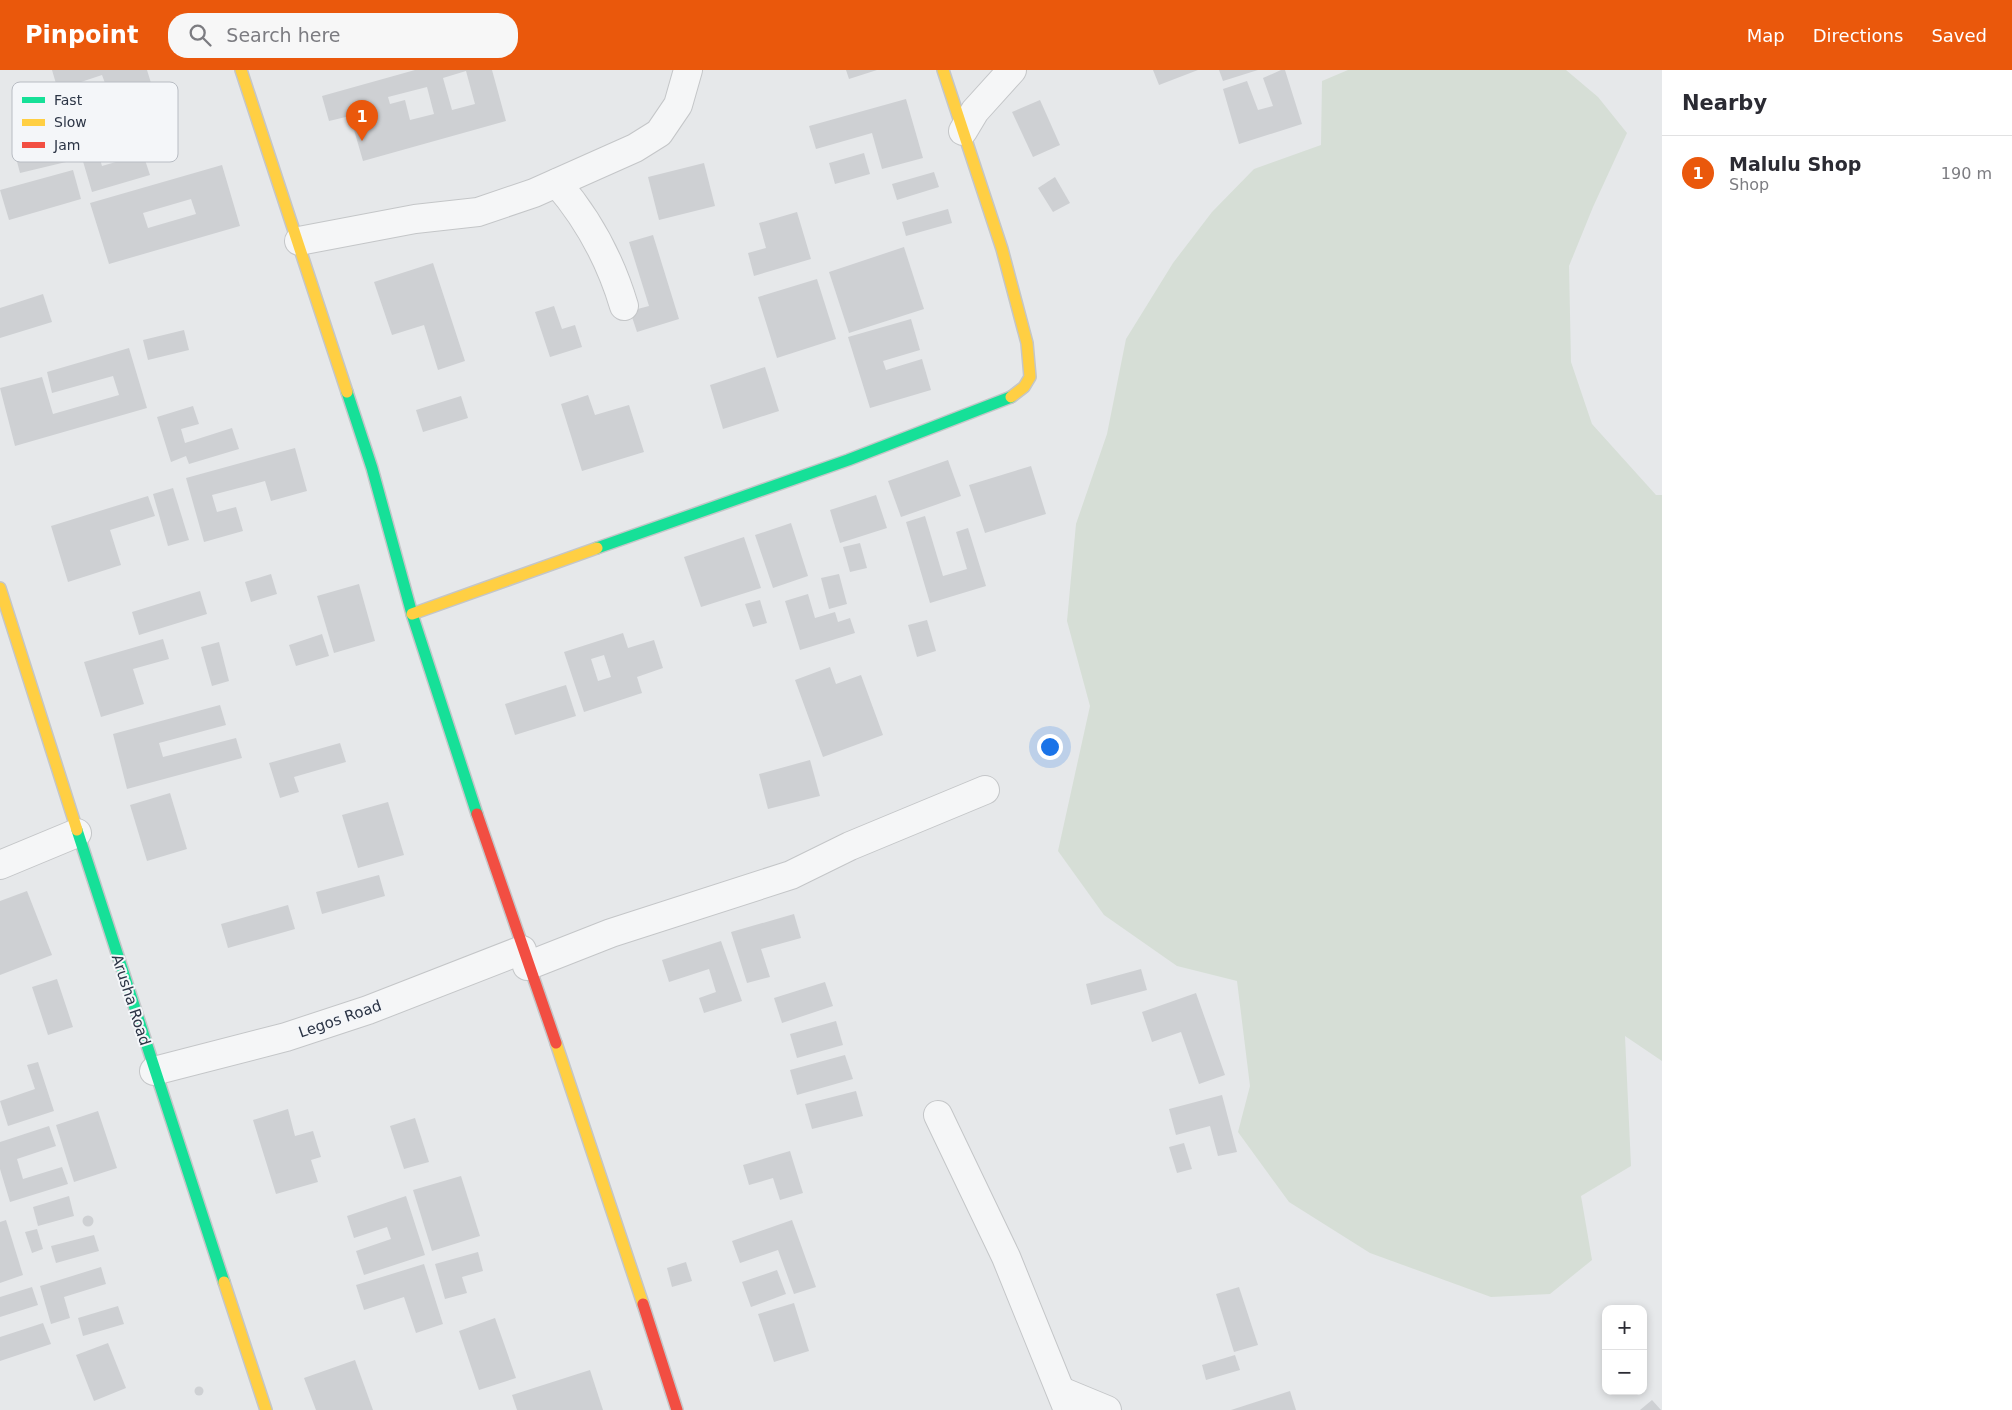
<!DOCTYPE html>
<html lang="en">
<head>
<meta charset="utf-8">
<style>
	:root { --surface:#fff; --page:#f7f7f7; --text:#2b2b33; --muted:#7c7c81; --line:#e1e1e2; --accent:#ea580c }
	body { margin:0; font-family:"DejaVu Sans",sans-serif; background:var(--page); color:var(--text) }
	.controls { position:absolute; right:15px; bottom:15px; display:grid; overflow:hidden; border-radius:10px; box-shadow:0 2px 8px #0003 }
	.controls button { width:45px; height:45px; display:grid; place-items:center; padding:0; border:0; border-bottom:1px solid var(--line); background:var(--surface); color:var(--text); font:25px sans-serif }
	.you { position:absolute; left:1049px; top:676px; width:18px; height:18px; margin:-12px; border:4px solid #fff; border-radius:50%; background:#1a73e8; box-shadow:0 0 0 8px #1a73e833 }
	.badge { display:grid; place-items:center; width:32px; height:32px; border-radius:50%; background:var(--accent); color:#fff; font-size:16px; font-weight:700 }
	.pin { position:absolute; translate:-50% -41px; filter:drop-shadow(0 1px 2px #0008) }
	.pin::after { content:''; position:absolute; top:26px; width:18px; height:15px; background:inherit; clip-path:polygon(0 0,100% 0,50% 100%) }
	.list { margin:0; padding:0; list-style:none }
	h2 { display:flex; justify-content:space-between; align-items:center; height:65px; margin:0; padding:0 20px; font-size:21px }
	h2 small { font-size:16px; font-weight:400; color:var(--muted) }
	.list li { display:grid; grid-template-columns:32px 1fr auto; gap:15px; align-items:center; box-sizing:border-box; height:75px; padding:0 20px; border-top:1px solid var(--line) }
	.list b { display:block; font-size:19px; white-space:nowrap }
	.list p { margin:0; font-size:16px; white-space:nowrap; color:var(--muted) }
	.list em { font-size:16px; font-style:normal; color:var(--muted) }
	.icon { flex:none; width:28px; height:28px; fill:none; stroke:currentColor; stroke-width:2; stroke-linecap:round; stroke-linejoin:round }
	.map { position:relative; flex:none; width:1662px; height:1340px; overflow:hidden }
	header { display:flex; align-items:center; gap:30px; box-sizing:border-box; height:70px; padding:0 25px; background:var(--accent); color:#fff }
	header strong { font-size:24px }
	nav { display:flex; gap:28px; margin-inline-start:auto; font-size:18px }
	.search { width:350px; height:45px; background:var(--page); display:flex; align-items:center; gap:12px; box-sizing:border-box; padding:0 18px; border-radius:20px; color:var(--muted); font-size:19px }
	main { display:flex }
	aside { flex:1; background:var(--surface) }
	.map>svg:first-child { display:block }
	.green { fill:#d6ded6 }
	.building { fill:#ced0d3; fill-rule:evenodd }
	.lines { fill:none; stroke-linecap:round; stroke-linejoin:round }
	.street-casing { stroke:#c4c6c8; stroke-width:30 }
	.fast-casing { stroke:#c4c6c8; stroke-width:14 }
	.slow-casing { stroke:#c4c6c8; stroke-width:14 }
	.jam-casing { stroke:#c4c6c8; stroke-width:14 }
	.street { stroke:#f5f6f7; stroke-width:28 }
	.fast { stroke:#16e098; stroke-width:11 }
	.slow { stroke:#ffcf43; stroke-width:11 }
	.jam { stroke:#f24e42; stroke-width:11 }
	.labels { text-anchor:middle; stroke-width:4; stroke-linejoin:round; paint-order:stroke }
	.street-label { font-size:15px; fill:#2b3445; stroke:#f4f6f9 }
	.key { fill:#f4f6f9; stroke:#b8bcc3; stroke-width:1 }
	.key-label { font-size:14px; fill:#2b3445 }
</style>
</head>
<body>
<header>
<strong>Pinpoint</strong>
<div class="search"><svg class="icon" aria-label="search" viewBox="0 0 24 24"><circle cx="10" cy="10" r="6"/><path d="M15 15l6 6"/></svg>Search here</div>
<nav><a>Map</a><a>Directions</a><a>Saved</a></nav>
</header>
<main>
<div class="map">
<svg width="1662" height="1340" viewBox="0 0 1662 1340">
	<rect width="100%" height="100%" fill="#e6e8ea"/>
	<path class="green" d="M 1348,0 L 1566,0 L 1598,27 L 1627,63 L 1593,137 L 1569,196 L 1571,292 L 1592,354 L 1656,425 L 1662,425 L 1662,991 L 1625,966 L 1631,1096 L 1581,1126 L 1592,1190 L 1550,1224 L 1491,1227 L 1370,1183 L 1289,1132 L 1238,1062 L 1250,1016 L 1237,911 L 1177,896 L 1104,845 L 1058,781 L 1090,636 L 1067,551 L 1076,454 L 1107,364 L 1126,269 L 1173,193 L 1212,142 L 1254,99 L 1321,75 L 1322,11 Z"/>
	<g class="building">
		<path d="M 52,0 L 147,0 L 156,29 L 68,54 ZM 102,5 L 108,21 L 83,28 L 78,13 Z"/>
		<path d="M 415,0 L 492,0 L 506,51 L 363,91 L 350,46 L 329,51 L 322,26 ZM 466,1 L 475,34 L 452,40 L 443,8 ZM 427,17 L 434,44 L 410,50 L 405,30 L 390,34 L 388,27 Z"/>
		<path d="M 846,0 L 877,0 L 849,9 Z"/>
		<path d="M 1153,0 L 1198,0 L 1159,15 Z"/>
		<path d="M 1219,0 L 1258,0 L 1223,11 Z"/>
		<path d="M 1281,0 L 1285,0 L 1302,54 L 1239,74 L 1223,19 L 1247,11 L 1258,40 L 1273,36 L 1263,8 Z"/>
		<path d="M 906,29 L 923,88 L 882,99 L 872,63 L 816,79 L 809,56 Z"/>
		<path d="M 1040,30 L 1060,75 L 1033,87 L 1012,42 Z"/>
		<path d="M 93,66 L 102,96 L 143,84 L 150,105 L 92,122 L 77,71 Z"/>
		<path d="M 61,72 L 66,92 L 20,103 L 15,84 Z"/>
		<path d="M 864,83 L 870,104 L 835,114 L 829,93 Z"/>
		<path d="M 704,93 L 715,136 L 659,150 L 648,107 Z"/>
		<path d="M 222,95 L 240,156 L 109,194 L 90,133 ZM 191,129 L 196,144 L 148,158 L 143,143 Z"/>
		<path d="M 73,100 L 81,129 L 9,150 L 0,120 Z"/>
		<path d="M 934,102 L 939,117 L 897,130 L 892,114 Z"/>
		<path d="M 1055,107 L 1070,133 L 1053,142 L 1038,118 Z"/>
		<path d="M 948,139 L 952,153 L 906,166 L 902,152 Z"/>
		<path d="M 797,142 L 811,189 L 754,206 L 748,183 L 766,178 L 759,153 Z"/>
		<path d="M 653,165 L 679,249 L 637,262 L 630,241 L 649,236 L 629,172 Z"/>
		<path d="M 904,177 L 924,239 L 849,263 L 829,202 Z"/>
		<path d="M 433,193 L 465,291 L 438,300 L 424,255 L 392,265 L 374,212 Z"/>
		<path d="M 817,209 L 836,269 L 777,288 L 758,227 Z"/>
		<path d="M 43,224 L 52,252 L 0,268 L 0,238 Z"/>
		<path d="M 554,236 L 562,259 L 575,255 L 582,277 L 550,287 L 535,242 Z"/>
		<path d="M 911,249 L 920,280 L 883,291 L 886,300 L 922,289 L 931,320 L 870,338 L 848,267 Z"/>
		<path d="M 184,260 L 189,280 L 148,290 L 143,270 Z"/>
		<path d="M 129,278 L 147,338 L 15,376 L 0,318 L 42,307 L 53,344 L 119,325 L 113,306 L 52,323 L 47,302 Z"/>
		<path d="M 765,297 L 779,341 L 723,359 L 710,315 Z"/>
		<path d="M 588,325 L 595,345 L 629,335 L 644,382 L 582,401 L 561,334 Z"/>
		<path d="M 461,326 L 468,348 L 423,362 L 416,340 Z"/>
		<path d="M 193,336 L 199,354 L 181,359 L 185,373 L 232,358 L 239,379 L 189,394 L 186,386 L 171,392 L 157,347 Z"/>
		<path d="M 295,378 L 307,421 L 271,431 L 265,411 L 212,425 L 217,442 L 236,437 L 243,461 L 204,472 L 186,408 Z"/>
		<path d="M 948,390 L 961,426 L 901,447 L 888,411 Z"/>
		<path d="M 1031,396 L 1046,444 L 985,463 L 969,415 Z"/>
		<path d="M 173,418 L 189,470 L 168,476 L 153,424 Z"/>
		<path d="M 876,425 L 887,458 L 840,473 L 830,440 Z"/>
		<path d="M 148,426 L 155,446 L 110,460 L 121,495 L 68,512 L 51,456 Z"/>
		<path d="M 925,446 L 943,506 L 967,499 L 956,462 L 968,458 L 986,516 L 930,533 L 906,452 Z"/>
		<path d="M 791,453 L 808,506 L 773,518 L 755,465 Z"/>
		<path d="M 744,467 L 761,518 L 701,537 L 684,487 Z"/>
		<path d="M 860,473 L 867,498 L 850,502 L 843,477 Z"/>
		<path d="M 271,504 L 277,524 L 251,532 L 245,512 Z"/>
		<path d="M 839,504 L 847,534 L 829,539 L 821,508 Z"/>
		<path d="M 359,514 L 375,571 L 334,583 L 317,526 Z"/>
		<path d="M 200,521 L 207,544 L 139,565 L 132,542 Z"/>
		<path d="M 808,524 L 815,548 L 835,542 L 838,552 L 850,548 L 855,563 L 800,580 L 785,531 Z"/>
		<path d="M 760,530 L 767,553 L 753,557 L 745,534 Z"/>
		<path d="M 927,550 L 936,581 L 917,587 L 908,555 Z"/>
		<path d="M 623,563 L 628,578 L 654,570 L 663,598 L 637,607 L 642,623 L 584,642 L 564,582 ZM 604,585 L 611,607 L 598,611 L 591,589 Z"/>
		<path d="M 322,564 L 329,586 L 296,596 L 289,575 Z"/>
		<path d="M 163,569 L 169,589 L 133,599 L 144,634 L 101,647 L 84,592 Z"/>
		<path d="M 219,572 L 229,611 L 212,616 L 201,577 Z"/>
		<path d="M 830,597 L 836,614 L 861,605 L 883,665 L 823,687 L 795,610 Z"/>
		<path d="M 566,615 L 576,646 L 515,665 L 505,634 Z"/>
		<path d="M 220,635 L 226,655 L 159,673 L 163,687 L 236,668 L 242,688 L 127,719 L 113,664 Z"/>
		<path d="M 340,673 L 346,692 L 294,707 L 299,722 L 280,728 L 269,693 Z"/>
		<path d="M 810,690 L 820,726 L 768,739 L 759,704 Z"/>
		<path d="M 170,723 L 187,779 L 147,791 L 130,735 Z"/>
		<path d="M 388,732 L 404,785 L 358,798 L 342,745 Z"/>
		<path d="M 379,805 L 385,826 L 322,844 L 316,822 Z"/>
		<path d="M 27,821 L 52,885 L 0,905 L 0,831 Z"/>
		<path d="M 288,835 L 295,859 L 228,878 L 221,854 Z"/>
		<path d="M 794,844 L 801,868 L 761,879 L 770,907 L 747,913 L 731,862 Z"/>
		<path d="M 721,871 L 742,931 L 704,943 L 699,928 L 716,922 L 709,899 L 669,912 L 662,890 Z"/>
		<path d="M 1141,899 L 1147,920 L 1091,935 L 1086,914 Z"/>
		<path d="M 57,909 L 73,957 L 48,965 L 32,917 Z"/>
		<path d="M 825,912 L 833,936 L 782,953 L 774,928 Z"/>
		<path d="M 1196,923 L 1225,1005 L 1199,1014 L 1181,962 L 1152,972 L 1142,942 Z"/>
		<path d="M 836,951 L 843,975 L 797,988 L 790,964 Z"/>
		<path d="M 845,985 L 853,1009 L 797,1025 L 790,1000 Z"/>
		<path d="M 38,992 L 54,1041 L 8,1056 L 0,1031 L 35,1019 L 27,995 Z"/>
		<path d="M 856,1021 L 863,1046 L 812,1059 L 805,1034 Z"/>
		<path d="M 1222,1025 L 1237,1082 L 1218,1086 L 1210,1056 L 1176,1065 L 1169,1039 Z"/>
		<path d="M 288,1039 L 295,1066 L 313,1061 L 321,1087 L 311,1090 L 318,1112 L 276,1124 L 253,1050 Z"/>
		<path d="M 98,1041 L 117,1098 L 74,1112 L 56,1055 Z"/>
		<path d="M 415,1048 L 429,1092 L 404,1099 L 390,1056 Z"/>
		<path d="M 49,1056 L 56,1076 L 17,1089 L 23,1109 L 62,1097 L 68,1114 L 10,1132 L 0,1099 L 0,1072 Z"/>
		<path d="M 1184,1073 L 1192,1099 L 1177,1103 L 1169,1077 Z"/>
		<path d="M 790,1081 L 803,1123 L 780,1130 L 773,1108 L 749,1115 L 743,1095 Z"/>
		<path d="M 461,1106 L 480,1166 L 432,1181 L 413,1120 Z"/>
		<path d="M 69,1126 L 74,1146 L 38,1156 L 33,1137 Z"/>
		<path d="M 406,1126 L 425,1185 L 364,1205 L 356,1181 L 391,1169 L 387,1157 L 354,1168 L 347,1146 Z"/>
		<circle cx="88" cy="1151" r="5.5"/>
		<path d="M 6,1150 L 23,1205 L 0,1213 L 0,1152 Z"/>
		<path d="M 792,1150 L 816,1217 L 794,1224 L 778,1180 L 740,1193 L 732,1171 Z"/>
		<path d="M 37,1159 L 43,1179 L 32,1183 L 25,1162 Z"/>
		<path d="M 94,1165 L 99,1181 L 56,1193 L 51,1176 Z"/>
		<path d="M 478,1182 L 483,1201 L 462,1207 L 467,1223 L 445,1229 L 435,1194 Z"/>
		<path d="M 686,1192 L 692,1211 L 672,1217 L 667,1198 Z"/>
		<path d="M 424,1194 L 443,1254 L 416,1263 L 404,1227 L 364,1240 L 356,1215 Z"/>
		<path d="M 101,1197 L 106,1214 L 64,1227 L 70,1248 L 51,1254 L 40,1216 Z"/>
		<path d="M 777,1200 L 786,1224 L 751,1237 L 742,1212 Z"/>
		<path d="M 32,1217 L 38,1235 L 0,1247 L 0,1227 Z"/>
		<path d="M 1239,1217 L 1258,1275 L 1234,1282 L 1216,1224 Z"/>
		<path d="M 794,1233 L 809,1281 L 774,1292 L 758,1244 Z"/>
		<path d="M 118,1236 L 124,1254 L 83,1266 L 78,1248 Z"/>
		<path d="M 495,1248 L 516,1308 L 479,1320 L 459,1261 Z"/>
		<path d="M 43,1253 L 51,1274 L 0,1291 L 0,1267 Z"/>
		<path d="M 108,1273 L 126,1318 L 94,1331 L 76,1285 Z"/>
		<path d="M 1235,1285 L 1240,1300 L 1206,1310 L 1202,1295 Z"/>
		<path d="M 355,1290 L 373,1340 L 316,1340 L 304,1308 Z"/>
		<path d="M 590,1300 L 603,1340 L 517,1340 L 512,1325 Z"/>
		<circle cx="199" cy="1321" r="4.5"/>
		<path d="M 1290,1321 L 1296,1340 L 1231,1340 Z"/>
		<path d="M 1652,1330 L 1661,1340 L 1640,1340 Z"/>
	</g>
	<g class="lines">
		<defs>
			<g id="street">
				<path d="M 963,61 L 975,41 L 1012,0"/>
				<path d="M 557,113 C 589,150 610,189 624,236"/>
				<path d="M 299,171 L 415,149 L 478,142 L 534,123 L 635,78 L 659,63 L 678,35 L 688,0"/>
				<path d="M 0,795 L 77,763"/>
				<path d="M 527,896 L 611,863 L 791,805 L 850,776 L 985,720"/>
				<path d="M 154,1001 L 286,967 L 368,940 L 522,880"/>
				<path d="M 938,1045 L 1006,1187 L 1068,1340"/>
				<path d="M 1061,1321 L 1107,1340"/>
			</g>
			<g id="fast">
				<path d="M 347,322 L 372,398 L 412,544 L 477,744"/>
				<path d="M 597,478 L 848,390 L 1011,327"/>
				<path d="M 77,760 L 224,1212"/>
			</g>
			<g id="slow">
				<path d="M 241,0 L 347,322"/>
				<path d="M 943,0 L 1002,179 L 1027,273 L 1030,307 L 1024,317 L 1011,327"/>
				<path d="M 0,518 L 77,760"/>
				<path d="M 412,544 L 597,478"/>
				<path d="M 556,973 L 643,1234"/>
				<path d="M 224,1212 L 266,1340"/>
			</g>
			<g id="jam">
				<path d="M 477,744 L 556,973"/>
				<path d="M 643,1234 L 677,1340"/>
			</g>
		</defs>
		<use href="#street" class="street-casing"/>
		<use href="#fast" class="fast-casing"/>
		<use href="#slow" class="slow-casing"/>
		<use href="#jam" class="jam-casing"/>
		<use href="#street" class="street"/>
		<use href="#fast" class="fast"/>
		<use href="#slow" class="slow"/>
		<use href="#jam" class="jam"/>
	</g>
	<g class="labels">
		<g class="street-label">
			<text transform="translate(131 930) rotate(72)" y="5">Arusha Road</text>
			<text transform="translate(340 949) rotate(-19)" y="5">Legos Road</text>
		</g>
	</g>
	<rect x="12" y="12" width="166" height="80" rx="8" class="key"/>
	<rect x="22" y="27" width="23" height="6" fill="#16e098"/>
	<rect x="22" y="49" width="23" height="7" fill="#ffcf43"/>
	<rect x="22" y="72" width="23" height="6" fill="#f24e42"/>
	<g class="key-label">
		<text x="54" y="35">Fast</text>
		<text x="54" y="57">Slow</text>
		<text x="54" y="80">Jam</text>
	</g>
</svg>
<div class="controls">
<button>+</button>
<button>−</button>
</div>
<div class="you"></div>
<div class="pin badge" style="left:362px;top:71px">1</div>
</div>
<aside>
<h2>Nearby<small></small></h2>
<ul class="list">
<li><span class="badge">1</span><div><b>Malulu Shop</b><p>Shop</p></div><em>190 m</em></li>
</ul>
</aside>
</main>
</body>
</html>
